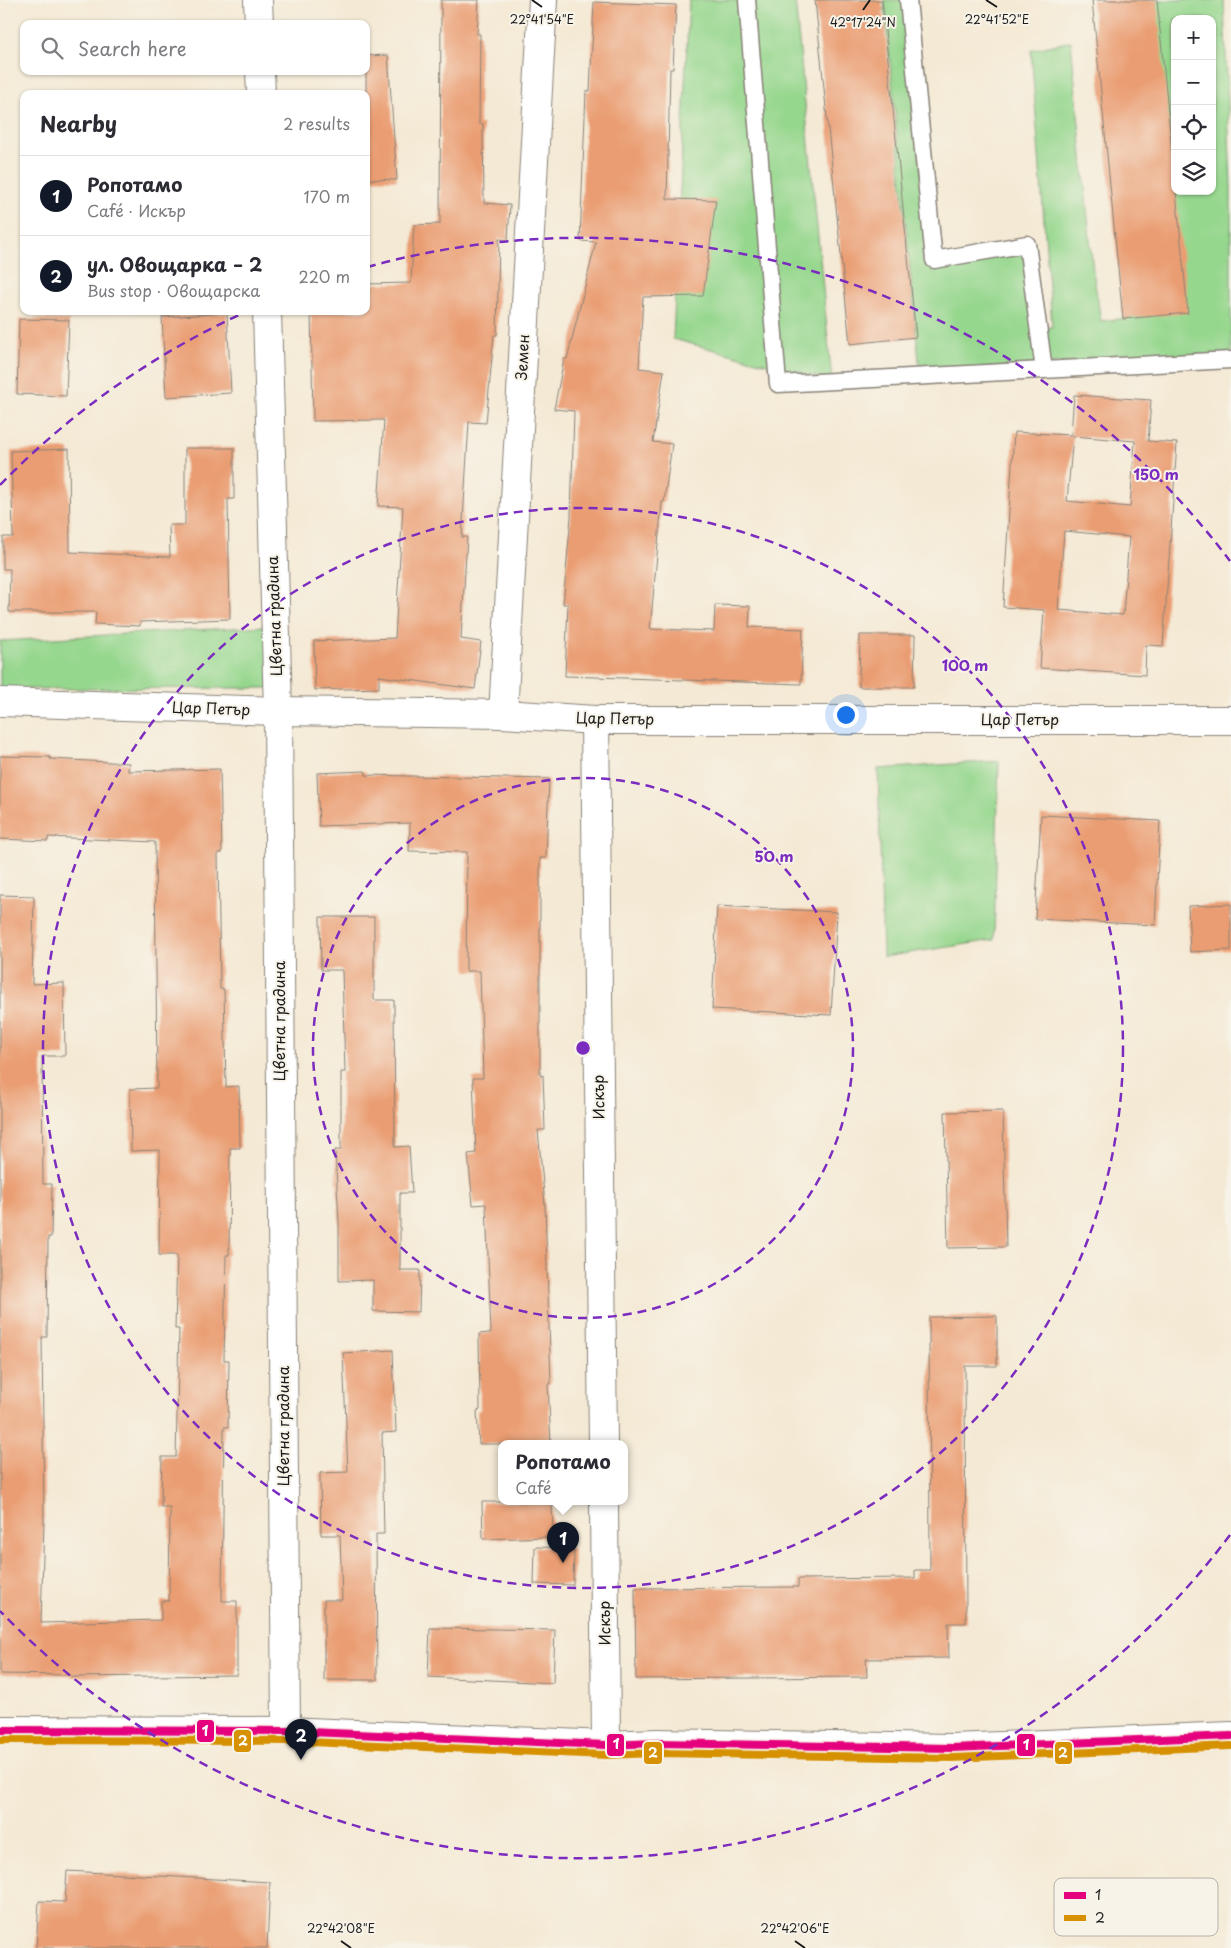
<!DOCTYPE html>
<html lang="en">
<head>
<meta charset="utf-8">
<style>
	:root { --surface:#fff; --page:#f2f2f3; --text:#2b2b33; --muted:#7c7c81; --line:#e1e1e2; --accent:#111827 }
	body { margin:0; font-family:"Playpen Sans",sans-serif; background:var(--page); color:var(--text) }
	.controls { position:absolute; right:15px; top:15px; display:grid; overflow:hidden; border-radius:10px; box-shadow:0 1px 4px #0004 }
	.controls button { width:45px; height:45px; display:grid; place-items:center; padding:0; border:0; border-bottom:1px solid var(--line); background:var(--surface); color:var(--text); font:25px sans-serif }
	.you { position:absolute; left:845px; top:714px; width:18px; height:18px; margin:-12px; border:4px solid #fff; border-radius:50%; background:#1a73e8; box-shadow:0 0 0 8px #1a73e833 }
	.badge { display:grid; place-items:center; width:32px; height:32px; border-radius:50%; background:var(--accent); color:#fff; font-size:16px; font-weight:700 }
	.pin { position:absolute; translate:-50% -41px; filter:drop-shadow(0 1px 2px #0008) }
	.pin::after { content:''; position:absolute; top:26px; width:18px; height:15px; background:inherit; clip-path:polygon(0 0,100% 0,50% 100%) }
	.popup { position:absolute; left:498px; top:1440px; width:130px; height:65px; box-sizing:border-box; display:grid; place-content:center; border-radius:10px; background:var(--surface); filter:drop-shadow(0 1px 4px #0005); font-size:16px; white-space:nowrap; color:var(--muted) }
	.popup b { font-size:19px; color:var(--text) }
	.popup::after { content:''; position:absolute; left:50%; top:100%; margin-left:-10px; border:10px solid transparent; border-top-color:var(--surface) }
	.list { margin:0; padding:0; list-style:none }
	h2 { display:flex; justify-content:space-between; align-items:center; height:65px; margin:0; padding:0 20px; font-size:21px }
	h2 small { font-size:16px; font-weight:400; color:var(--muted) }
	.list li { display:grid; grid-template-columns:32px 1fr auto; gap:15px; align-items:center; box-sizing:border-box; height:80px; padding:0 20px; border-top:1px solid var(--line) }
	.list b { display:block; font-size:19px; white-space:nowrap }
	.list p { margin:0; font-size:16px; white-space:nowrap; color:var(--muted) }
	.list em { font-size:16px; font-style:normal; color:var(--muted) }
	.icon { flex:none; width:28px; height:28px; fill:none; stroke:currentColor; stroke-width:2; stroke-linecap:round; stroke-linejoin:round }
	.map { position:relative; flex:none; width:1231px; height:1948px; overflow:hidden }
	.search { position:absolute; background:var(--surface); box-shadow:0 1px 4px #0004; left:20px; top:20px; width:350px; height:55px; display:flex; align-items:center; gap:12px; box-sizing:border-box; padding:0 18px; border-radius:10px; color:var(--muted); font-size:19px }
	.panel { position:absolute; background:var(--surface); box-shadow:0 1px 4px #0004; left:20px; top:90px; width:350px; height:225px; border-radius:10px }
	.map>svg:first-child { display:block }
	.green { fill:#96d78e; stroke:#597a55; fill-rule:evenodd }
	.building { fill:#ea9d72; fill-rule:evenodd }
	.lines { fill:none; stroke-linecap:round; stroke-linejoin:round }
	.lane-casing { stroke:#888278; stroke-width:19 }
	.street-casing { stroke:#888278; stroke-width:30 }
	.lane { stroke:#fff; stroke-width:16 }
	.street { stroke:#fff; stroke-width:28 }
	.bus-1-casing { stroke:#f7f3e8; stroke-width:11 }
	.bus-2-casing { stroke:#f7f3e8; stroke-width:11 }
	.bus-1 { stroke:#e5007d; stroke-width:8 }
	.bus-2 { stroke:#d69104; stroke-width:8 }
	.ticks { fill:none; stroke:#1c1c1c; stroke-width:2 }
	.ring { fill:none; stroke:#7b2cbf; stroke-width:2.5; stroke-dasharray:9 6 }
	.labels { text-anchor:middle; stroke-width:4; stroke-linejoin:round; paint-order:stroke }
	.street-label { font-size:15px; fill:#1c1c1c; stroke:#f7f3e8 }
	.key { fill:#f7f3e8; stroke:#b5b2ab; stroke-width:1 }
	.key-label { font-size:14px; fill:#1c1c1c }
	.ticks-label { font-size:12px; text-anchor:middle; fill:#1c1c1c; stroke:#f7f3e8; stroke-width:4; stroke-linejoin:round; paint-order:stroke }
	.centre { fill:#7b2cbf; stroke:#f7f3e8; stroke-width:2.5 }
	.ring-label { font-size:15px; text-anchor:middle; font-weight:bold; fill:#7b2cbf; stroke:#f7f3e8; stroke-width:4; stroke-linejoin:round; paint-order:stroke }
	.line-badge { stroke:#f7f3e8; stroke-width:2 }
	.badge-label { font-size:14px; text-anchor:middle; font-weight:bold; fill:#fff }
</style>
</head>
<body>
<div class="map">
<svg width="1231" height="1948" viewBox="0 0 1231 1948">
	<rect width="100%" height="100%" fill="#f7f3e8"/>
	<filter id="ink" filterUnits="userSpaceOnUse"><feTurbulence type="fractalNoise" baseFrequency=".02" numOctaves="2"/><feDisplacementMap in="SourceGraphic" scale="10" xChannelSelector="R" yChannelSelector="G"/><feConvolveMatrix kernelMatrix="1 2 1 2 8 2 1 2 1" color-interpolation-filters="sRGB"/></filter>
	<filter id="wash" filterUnits="userSpaceOnUse"><feTurbulence type="fractalNoise" baseFrequency=".0096" numOctaves="4" result="noise"/><feDisplacementMap in="SourceGraphic" scale="20" xChannelSelector="R" yChannelSelector="G"/><feGaussianBlur stdDeviation="1.12" result="paint"/><feColorMatrix in="noise" values="0 0 0 0 0 0 0 0 0 0 0 0 0 0 0 0 0 1.4 0 .05"/><feComposite in="paint" operator="in"/></filter>
	<g filter="url(#wash)">
		<rect width="100%" height="100%" fill="#f4e9d4"/>
		<g class="green">
			<path d="M 689,0 L 795,0 L 832,381 L 673,339 Z"/>
			<path d="M 884,0 L 903,0 L 931,267 L 1023,249 L 1033,329 L 1052,327 L 1031,50 L 1071,41 L 1093,271 L 1101,321 L 1174,313 L 1140,0 L 1224,0 L 1231,187 L 1231,353 L 920,372 ZM 1175,19 L 1212,19 L 1212,191 L 1175,191 Z"/>
			<path d="M 267,626 L 269,688 L 0,689 L 0,641 Z"/>
			<path d="M 999,761 L 994,940 L 883,957 L 878,769 Z"/>
		</g>
		<g id="blocks">
			<g class="building">
				<path d="M 441,0 L 479,0 L 477,34 L 480,34 L 479,124 L 483,124 L 484,203 L 510,205 L 508,240 L 499,239 L 497,335 L 494,335 L 486,423 L 469,422 L 462,537 L 467,537 L 461,639 L 481,642 L 475,689 L 379,676 L 379,688 L 315,690 L 314,641 L 395,638 L 403,507 L 378,506 L 384,420 L 313,421 L 311,311 L 366,311 L 366,284 L 411,283 L 414,225 L 440,224 Z"/>
				<path d="M 815,0 L 882,0 L 916,337 L 850,344 Z"/>
				<path d="M 1092,0 L 1157,0 L 1188,313 L 1123,319 Z"/>
				<path d="M 594,2 L 676,5 L 673,69 L 670,69 L 667,199 L 716,200 L 703,296 L 643,297 L 639,368 L 664,371 L 653,442 L 672,444 L 664,502 L 662,502 L 650,629 L 714,631 L 715,605 L 750,606 L 749,627 L 803,629 L 801,684 L 565,676 L 568,604 L 563,604 L 571,517 L 574,411 L 554,409 L 564,359 L 567,359 L 596,242 L 580,241 L 586,91 L 590,91 Z"/>
				<path d="M 388,55 L 397,180 L 366,179 L 366,56 Z"/>
				<path d="M 227,313 L 231,393 L 166,397 L 162,317 Z"/>
				<path d="M 19,319 L 69,320 L 66,396 L 17,394 Z"/>
				<path d="M 1074,395 L 1151,400 L 1148,441 L 1177,443 L 1163,646 L 1146,645 L 1145,675 L 1040,668 L 1044,610 L 1003,607 L 1014,432 L 1071,435 ZM 1073,436 L 1135,441 L 1130,507 L 1067,501 ZM 1064,531 L 1129,537 L 1123,615 L 1058,610 Z"/>
				<path d="M 185,448 L 234,448 L 234,499 L 228,499 L 230,619 L 140,622 L 140,626 L 95,624 L 96,612 L 9,612 L 10,569 L 3,569 L 3,537 L 13,537 L 11,451 L 69,449 L 70,552 L 170,557 L 169,525 L 185,525 Z"/>
				<path d="M 860,635 L 915,635 L 914,687 L 859,687 Z"/>
				<path d="M 0,756 L 50,757 L 50,759 L 129,763 L 128,771 L 220,769 L 222,853 L 218,853 L 220,989 L 224,989 L 226,1087 L 239,1086 L 240,1148 L 230,1148 L 229,1255 L 226,1255 L 224,1360 L 229,1360 L 228,1427 L 224,1427 L 222,1601 L 237,1601 L 237,1675 L 71,1677 L 71,1675 L 0,1674 L 0,895 L 34,896 L 32,984 L 64,983 L 65,1056 L 42,1056 L 43,1184 L 52,1184 L 51,1237 L 48,1237 L 47,1337 L 42,1337 L 44,1521 L 41,1623 L 161,1620 L 161,1601 L 169,1601 L 170,1507 L 161,1507 L 162,1457 L 176,1457 L 179,1329 L 175,1329 L 177,1255 L 159,1255 L 160,1150 L 131,1151 L 130,1089 L 157,1088 L 155,842 L 48,837 L 48,841 L 0,839 Z"/>
				<path d="M 365,771 L 366,775 L 549,779 L 546,858 L 540,858 L 540,1076 L 543,1075 L 545,1130 L 538,1130 L 545,1205 L 551,1384 L 548,1384 L 551,1444 L 479,1444 L 477,1411 L 480,1410 L 479,1334 L 491,1333 L 486,1204 L 473,1205 L 468,1154 L 476,1153 L 473,1078 L 483,1078 L 480,971 L 466,971 L 467,852 L 409,851 L 410,823 L 319,826 L 317,773 Z"/>
				<path d="M 1041,815 L 1160,821 L 1155,925 L 1035,919 Z"/>
				<path d="M 1231,904 L 1231,950 L 1190,952 L 1188,906 Z"/>
				<path d="M 717,906 L 837,912 L 831,1015 L 712,1009 Z"/>
				<path d="M 320,917 L 374,917 L 374,1000 L 394,1000 L 395,1147 L 409,1146 L 412,1193 L 400,1193 L 400,1270 L 420,1270 L 419,1312 L 373,1311 L 373,1280 L 339,1281 L 339,1222 L 335,1150 L 341,1150 L 341,1072 L 345,1072 L 342,970 L 321,970 Z"/>
				<path d="M 1003,1111 L 1006,1247 L 948,1248 L 945,1112 Z"/>
				<path d="M 997,1316 L 997,1366 L 965,1366 L 966,1623 L 948,1623 L 949,1658 L 866,1659 L 867,1677 L 636,1679 L 635,1588 L 798,1587 L 798,1579 L 915,1578 L 915,1570 L 930,1570 L 929,1317 Z"/>
				<path d="M 393,1350 L 396,1432 L 382,1433 L 384,1534 L 376,1534 L 377,1680 L 324,1680 L 324,1600 L 342,1600 L 340,1535 L 321,1535 L 320,1473 L 348,1472 L 343,1353 Z"/>
				<path d="M 482,1502 L 552,1502 L 553,1537 L 483,1539 Z"/>
				<path d="M 535,1547 L 574,1548 L 573,1585 L 534,1584 Z"/>
				<path d="M 430,1628 L 555,1630 L 553,1683 L 428,1677 Z"/>
				<path d="M 67,1871 L 270,1882 L 267,1948 L 36,1948 L 39,1901 L 65,1902 Z"/>
			</g>
		</g>
	</g>
	<g filter="url(#ink)">
		<use href="#blocks" fill-opacity="0" stroke="#888278" stroke-width="1"/>
		<g class="lines">
			<defs>
				<g id="lane">
					<path d="M 747,0 L 778,384 L 1231,360"/>
					<path d="M 908,0 L 934,260 L 1027,244 L 1044,370"/>
				</g>
				<g id="street">
					<path d="M 258,0 L 259,24"/>
					<path d="M 260,71 L 261,94"/>
					<path d="M 267,311 L 278,711 L 286,1731"/>
					<path d="M 0,702 L 278,711 L 503,714 L 595,720 L 1231,720"/>
					<path d="M 503,714 L 543,0"/>
					<path d="M 595,720 L 603,1444"/>
					<path d="M 604,1502 L 606,1745"/>
					<path d="M 0,1730 L 286,1731 L 606,1745 L 657,1743 L 952,1748 L 1231,1736"/>
				</g>
			</defs>
			<use href="#lane" class="lane-casing"/>
			<use href="#street" class="street-casing"/>
			<use href="#lane" class="lane"/>
			<use href="#street" class="street"/>
			<defs>
				<path id="bus-1" d="M 0,1730 L 286,1731 L 606,1745 L 657,1743 L 952,1748 L 1231,1736"/>
				<path id="bus-2" d="M 0,1740 L 286,1741 L 606,1755 L 657,1753 L 952,1758 L 1231,1746"/>
			</defs>
			<use href="#bus-1" class="bus-1-casing"/>
			<use href="#bus-2" class="bus-2-casing"/>
			<use href="#bus-1" class="bus-1"/>
			<use href="#bus-2" class="bus-2"/>
		</g>
	</g>
	<path class="ticks" d="M 532,0 L 542,7M 986,0 L 997,7M 863,10 L 870,0M 341,1941 L 351,1948M 795,1941 L 805,1948"/>
	<g class="ring">
		<circle cx="583" cy="1048" r="270"/>
		<circle cx="583" cy="1048" r="540"/>
		<path d="M1230 1535A810 810 0 0 1 0 1611M0 485A810 810 0 0 1 241 314M367 267A810 810 0 0 1 1230 561"/>
	</g>
	<g class="labels">
		<g class="street-label">
			<text transform="translate(523 357) rotate(-87)" y="5">Земен</text>
			<text transform="translate(275 616) rotate(-92)" y="5">Цветна градина</text>
			<text transform="translate(211 709) rotate(2)" y="5">Цар Петър</text>
			<text transform="translate(615 719) rotate(1)" y="5">Цар Петър</text>
			<text x="1020" y="725">Цар Петър</text>
			<text transform="translate(280 1021) rotate(-90)" y="5">Цветна градина</text>
			<text transform="translate(599 1097) rotate(-91)" y="5">Искър</text>
			<text transform="translate(284 1426) rotate(-90)" y="5">Цветна градина</text>
			<text transform="translate(605 1623) rotate(-91)" y="5">Искър</text>
		</g>
	</g>
	<rect x="1054" y="1878" width="164" height="58" rx="8" class="key"/>
	<rect x="1064" y="1892" width="22" height="7" fill="#e5007d"/>
	<rect x="1064" y="1915" width="22" height="6" fill="#d69104"/>
	<g class="key-label">
		<text x="1095" y="1900">1</text>
		<text x="1095" y="1923">2</text>
	</g>
	<g class="ticks-label">
		<text x="542" y="24">22°41'54"E</text>
		<text x="997" y="24">22°41'52"E</text>
		<text x="863" y="27">42°17'24"N</text>
		<text x="341" y="1933">22°42'08"E</text>
		<text x="795" y="1933">22°42'06"E</text>
	</g>
	<circle cx="583" cy="1048" r="8" class="centre"/>
	<g class="ring-label">
		<text x="1156" y="480">150 m</text>
		<text x="965" y="671">100 m</text>
		<text x="774" y="862">50 m</text>
	</g>
	<g class="line-badge">
		<rect x="196" y="1719" width="19" height="24" rx="5" fill="#e5007d"/>
		<rect x="233" y="1729" width="19" height="24" rx="5" fill="#d69104"/>
		<rect x="606" y="1733" width="19" height="24" rx="5" fill="#e5007d"/>
		<rect x="1016" y="1733" width="20" height="24" rx="5" fill="#e5007d"/>
		<rect x="643" y="1741" width="20" height="24" rx="5" fill="#d69104"/>
		<rect x="1054" y="1741" width="19" height="24" rx="5" fill="#d69104"/>
	</g>
	<g class="badge-label">
		<text x="205" y="1736">1</text>
		<text x="243" y="1746">2</text>
		<text x="616" y="1749">1</text>
		<text x="1026" y="1750">1</text>
		<text x="653" y="1758">2</text>
		<text x="1063" y="1758">2</text>
	</g>
</svg>
<div class="controls">
<button>+</button>
<button>−</button>
<button><svg class="icon" aria-label="locate" viewBox="0 0 24 24"><circle cx="12" cy="12" r="6"/><path d="M12 2v4M12 18v4M2 12h4M18 12h4"/></svg></button>
<button><svg class="icon" aria-label="layers" viewBox="0 0 24 24"><path d="M12 4l9 5-9 5-9-5zM3 14l9 5 9-5"/></svg></button>
</div>
<div class="you"></div>
<div class="pin badge" style="left:563px;top:1563px">1</div>
<div class="popup"><b>Ропотамо</b>Café</div>
<div class="pin badge" style="left:301px;top:1760px">2</div>
<div class="search"><svg class="icon" aria-label="search" viewBox="0 0 24 24"><circle cx="10" cy="10" r="6"/><path d="M15 15l6 6"/></svg>Search here</div>
<section class="panel">
<h2>Nearby<small>2 results</small></h2>
<ul class="list">
<li><span class="badge">1</span><div><b>Ропотамо</b><p>Café · Искър</p></div><em>170 m</em></li>
<li><span class="badge">2</span><div><b>ул. Овощарка – 2</b><p>Bus stop · Овощарска</p></div><em>220 m</em></li>
</ul>
</section>
</div>
</body>
</html>
